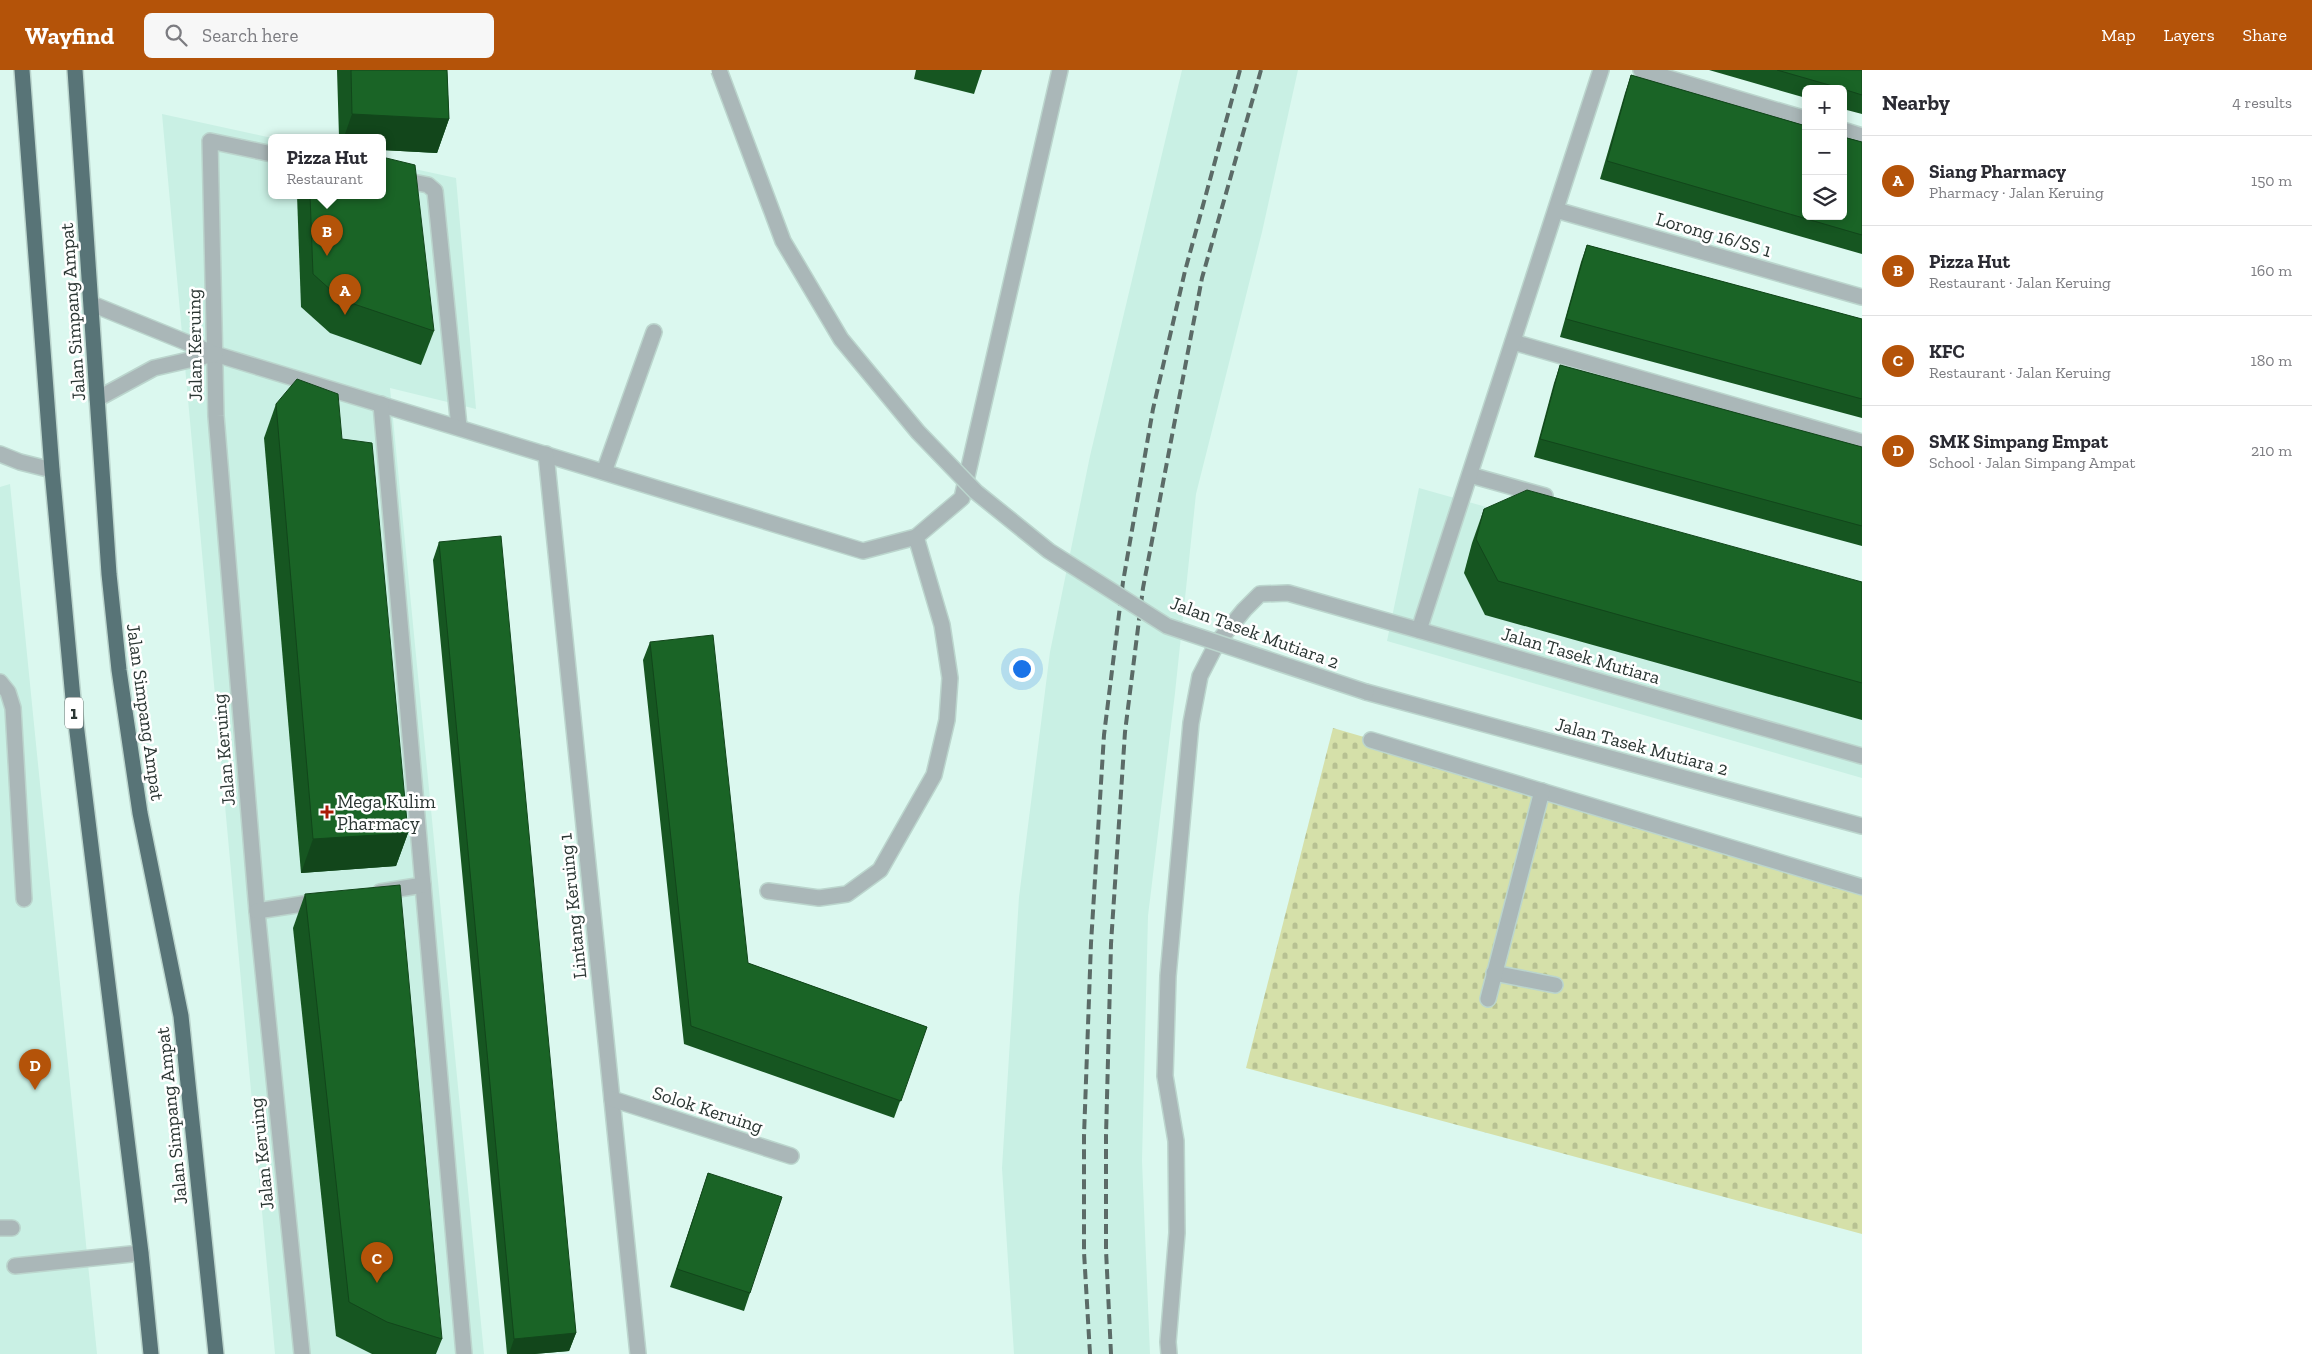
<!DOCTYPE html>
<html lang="en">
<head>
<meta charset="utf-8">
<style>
	:root { --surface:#fff; --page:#f7f7f7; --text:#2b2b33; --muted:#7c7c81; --line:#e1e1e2; --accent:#b45309 }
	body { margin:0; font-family:"Zilla Slab",serif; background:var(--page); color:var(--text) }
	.controls { position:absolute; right:15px; top:15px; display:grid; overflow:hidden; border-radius:8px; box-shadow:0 2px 12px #0003 }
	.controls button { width:45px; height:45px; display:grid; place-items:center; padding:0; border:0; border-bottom:1px solid var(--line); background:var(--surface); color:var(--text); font:25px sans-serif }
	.you { position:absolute; left:1021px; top:598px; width:18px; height:18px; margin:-12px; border:4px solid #fff; border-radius:50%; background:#1a73e8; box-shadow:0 0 0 8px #1a73e833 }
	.badge { display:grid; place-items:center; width:32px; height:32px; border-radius:50%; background:var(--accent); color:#fff; font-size:16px; font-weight:700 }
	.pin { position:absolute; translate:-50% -41px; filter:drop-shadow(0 1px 2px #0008) }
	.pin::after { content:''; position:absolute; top:26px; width:18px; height:15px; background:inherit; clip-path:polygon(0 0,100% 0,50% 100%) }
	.popup { position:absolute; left:268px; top:64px; width:118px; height:65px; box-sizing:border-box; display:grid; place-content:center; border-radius:8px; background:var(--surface); filter:drop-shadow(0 1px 4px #0005); font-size:16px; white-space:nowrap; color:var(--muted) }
	.popup b { font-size:19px; color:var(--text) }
	.popup::after { content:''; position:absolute; left:50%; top:100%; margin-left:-10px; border:10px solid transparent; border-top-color:var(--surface) }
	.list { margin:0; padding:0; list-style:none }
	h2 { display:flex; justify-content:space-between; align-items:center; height:65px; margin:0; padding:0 20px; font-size:21px }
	h2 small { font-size:16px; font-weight:400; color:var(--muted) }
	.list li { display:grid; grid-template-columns:32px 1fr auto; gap:15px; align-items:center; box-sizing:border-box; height:90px; padding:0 20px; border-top:1px solid var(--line) }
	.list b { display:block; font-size:19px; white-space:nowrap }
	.list p { margin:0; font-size:16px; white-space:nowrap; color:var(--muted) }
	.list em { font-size:16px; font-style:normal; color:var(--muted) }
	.icon { flex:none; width:28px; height:28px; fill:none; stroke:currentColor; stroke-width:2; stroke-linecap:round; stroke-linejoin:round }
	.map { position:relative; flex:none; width:1862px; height:1284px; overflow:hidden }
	header { display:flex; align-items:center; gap:30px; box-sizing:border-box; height:70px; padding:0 25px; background:var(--accent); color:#fff }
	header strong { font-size:24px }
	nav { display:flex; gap:28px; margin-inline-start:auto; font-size:18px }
	.search { width:350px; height:45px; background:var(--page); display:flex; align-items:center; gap:12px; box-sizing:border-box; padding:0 18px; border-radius:8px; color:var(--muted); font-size:19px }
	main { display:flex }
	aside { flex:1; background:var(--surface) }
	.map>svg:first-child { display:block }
	.built { fill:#c9f0e4 }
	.cemetery { fill:url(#cemetery-stones) }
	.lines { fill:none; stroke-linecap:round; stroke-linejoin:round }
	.minor-casing { stroke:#bbd5cd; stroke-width:18 }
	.highway-casing { stroke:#bbd5cd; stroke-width:18 }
	.minor { stroke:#aab7b8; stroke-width:15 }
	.highway { stroke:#587477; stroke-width:15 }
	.rail { stroke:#5b6b67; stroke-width:4; stroke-dasharray:10 5; stroke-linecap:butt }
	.minor-bridge-casing { stroke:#bbd5cd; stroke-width:18; stroke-linecap:butt }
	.minor-bridge { stroke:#aab7b8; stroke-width:15 }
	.wall { fill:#165621 }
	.shaded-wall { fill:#12461b }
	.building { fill:#1a6426; stroke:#12461b }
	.poi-dot { fill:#aa1b05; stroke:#fff; stroke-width:2 }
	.labels { text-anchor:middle; stroke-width:5; stroke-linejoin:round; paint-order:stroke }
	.shield { fill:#fff; stroke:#6b7270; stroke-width:1 }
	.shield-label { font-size:18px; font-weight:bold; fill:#2b3633 }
	.street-label { font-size:19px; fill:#2b3633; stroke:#fff }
	.poi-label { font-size:19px; fill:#2b3633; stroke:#fff; text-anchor:start }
</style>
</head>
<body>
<header>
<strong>Wayfind</strong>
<div class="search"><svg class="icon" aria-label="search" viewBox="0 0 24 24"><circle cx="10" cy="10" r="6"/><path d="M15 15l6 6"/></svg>Search here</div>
<nav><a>Map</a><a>Layers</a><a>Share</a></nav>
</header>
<main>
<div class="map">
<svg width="1862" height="1284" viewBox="0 0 1862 1284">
	<defs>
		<pattern id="cemetery-stones" width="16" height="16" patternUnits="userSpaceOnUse" patternTransform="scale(1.25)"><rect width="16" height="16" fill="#d5e0a9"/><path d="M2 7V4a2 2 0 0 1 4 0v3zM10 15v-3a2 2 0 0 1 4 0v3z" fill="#b7c192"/></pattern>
	</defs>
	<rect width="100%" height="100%" fill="#dbf8ef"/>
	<g class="built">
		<path d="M 1182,0 L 1298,0 L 1262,162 L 1196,424 L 1175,623 L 1148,846 L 1142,1091 L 1150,1284 L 1014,1284 L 1002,1098 L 1019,827 L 1050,582 L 1090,386 Z"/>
		<path d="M 162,44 L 272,68 L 272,125 L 382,125 L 382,92 L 456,108 L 476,339 L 390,318 L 484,1284 L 275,1284 Z"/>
		<path d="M 10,414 L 97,1284 L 0,1284 L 0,417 Z"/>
		<path d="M 1419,418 L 1862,543 L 1862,708 L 1387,571 Z"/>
	</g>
	<path class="cemetery" d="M 1333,658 L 1862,812 L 1862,1164 L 1246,998 Z"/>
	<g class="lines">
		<defs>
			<g id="minor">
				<path d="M 1641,0 L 1806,49"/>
				<path d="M 1843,60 L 1862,66"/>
				<path d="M 272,84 L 210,71 L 216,346 L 257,841 L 302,1284"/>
				<path d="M 382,106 L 428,115 L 435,121 L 459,357"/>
				<path d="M 1556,140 L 1862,227"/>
				<path d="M 92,234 L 215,284 L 863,481 L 916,467 L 962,428 L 1060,0"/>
				<path d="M 1513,272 L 1862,372"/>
				<path d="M 97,329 L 154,298 L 215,284"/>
				<path d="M 381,334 L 464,1284"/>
				<path d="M 0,384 L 20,392 L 52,400"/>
				<path d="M 546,384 L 638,1284"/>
				<path d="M 604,402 L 654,262"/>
				<path d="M 1470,405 L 1545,426"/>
				<path d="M 1419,560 L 1601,0"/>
				<path d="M 0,612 L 8,622 L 13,638 L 24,829"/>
				<path d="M 1366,622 L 1862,756"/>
				<path d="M 1371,670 L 1862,817"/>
				<path d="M 768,821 L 819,828 L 847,824 L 880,800 L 934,705 L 947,650 L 950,608 L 942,555 L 916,467"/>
				<path d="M 380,822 L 423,815"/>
				<path d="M 257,841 L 322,831"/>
				<path d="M 1494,903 L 1555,915"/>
				<path d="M 1488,929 L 1542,721"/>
				<path d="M 612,1029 L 791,1086"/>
				<path d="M 0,1158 L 12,1158"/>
				<path d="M 15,1196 L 141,1183"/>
				<path d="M 1169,1284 L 1168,1272 L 1177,1163 L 1176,1071 L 1165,1006 L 1168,906 L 1191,653 L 1200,606 L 1217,573 L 1244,540 L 1260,524 L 1288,523 L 1862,686"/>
			</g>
			<g id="highway">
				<path d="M 22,0 L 52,400 L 73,629 L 141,1183 L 151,1284"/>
				<path d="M 75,0 L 109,504 L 119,600 L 140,743 L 181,946 L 216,1284"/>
			</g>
		</defs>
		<use href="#minor" class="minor-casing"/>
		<use href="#highway" class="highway-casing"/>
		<use href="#minor" class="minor"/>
		<use href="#highway" class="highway"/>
		<g class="rail">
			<path d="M 1090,1284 L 1084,1182 L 1084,1066 L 1091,873 L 1104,665 L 1123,512 L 1153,339 L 1185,201 L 1240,0"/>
			<path d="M 1111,1284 L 1106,1180 L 1106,1066 L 1111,874 L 1125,662 L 1143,518 L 1202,208 L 1261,0"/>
		</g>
		<defs>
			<path id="minor-bridge" d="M 719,0 L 783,171 L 841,269 L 918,362 L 976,422 L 1049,481 L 1167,556 L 1366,622"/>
		</defs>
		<use href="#minor-bridge" class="minor-bridge-casing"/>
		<use href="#minor-bridge" class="minor-bridge"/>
	</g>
	<g class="wall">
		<path d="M 337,0 L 447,0 L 449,49 L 437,83 L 382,80 L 382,67 L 339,67 Z"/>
		<path d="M 916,0 L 982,0 L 974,24 L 914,9 Z"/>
		<path d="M 1709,0 L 1862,0 L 1862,44 L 1843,39 L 1843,19 L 1806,19 L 1806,28 Z"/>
		<path d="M 1631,5 L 1862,72 L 1862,184 L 1600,109 L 1625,23 Z"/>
		<path d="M 297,125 L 382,125 L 434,261 L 421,295 L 330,263 L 301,237 Z"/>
		<path d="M 1587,175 L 1862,249 L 1862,348 L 1560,267 L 1581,192 Z"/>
		<path d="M 1560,295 L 1862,377 L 1862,476 L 1534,387 L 1554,313 Z"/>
		<path d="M 276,334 L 342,369 L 408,763 L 396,796 L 301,803 L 264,368 Z"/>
		<path d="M 1484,439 L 1862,512 L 1862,650 L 1485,545 L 1464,503 L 1472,473 Z"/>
		<path d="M 439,472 L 576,1263 L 569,1281 L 534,1284 L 507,1284 L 433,490 Z"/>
		<path d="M 650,572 L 748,893 L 927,957 L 894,1048 L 684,974 L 643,590 Z"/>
		<path d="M 305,824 L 442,1269 L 436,1284 L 372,1284 L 336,1266 L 293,858 Z"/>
		<path d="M 708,1103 L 750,1223 L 744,1241 L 670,1217 Z"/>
	</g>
	<g class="shaded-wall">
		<path d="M 352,44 L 449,49 L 437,83 L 382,80 L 382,67 L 344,67 Z"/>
		<path d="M 408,763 L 396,796 L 301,803 L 313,769 Z"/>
		<path d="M 576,1263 L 569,1281 L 534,1284 L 509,1284 L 514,1269 Z"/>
	</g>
	<g class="building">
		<path d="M 351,0 L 447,0 L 449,49 L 352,44 Z"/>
		<path d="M 1777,0 L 1862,0 L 1862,25 L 1843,19 Z"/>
		<path d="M 1631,5 L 1806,56 L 1806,146 L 1843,146 L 1843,67 L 1862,72 L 1862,165 L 1607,91 Z"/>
		<path d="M 382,87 L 415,95 L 434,261 L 342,230 L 313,204 L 310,125 L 382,125 Z"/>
		<path d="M 1587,175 L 1862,249 L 1862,329 L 1566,249 Z"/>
		<path d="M 1560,295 L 1862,377 L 1862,456 L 1540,369 Z"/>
		<path d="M 297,309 L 338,324 L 342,369 L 372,373 L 408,763 L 313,769 L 276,334 Z"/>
		<path d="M 1527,420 L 1862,512 L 1862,613 L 1498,511 L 1476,469 L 1484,439 Z"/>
		<path d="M 501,466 L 576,1263 L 514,1269 L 439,472 Z"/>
		<path d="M 713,565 L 748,893 L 927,957 L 901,1031 L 691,956 L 650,572 Z"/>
		<path d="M 400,815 L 442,1269 L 387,1252 L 349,1232 L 305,824 Z"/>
		<path d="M 708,1103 L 782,1127 L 750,1223 L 677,1199 Z"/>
	</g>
	<path class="poi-dot" d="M324.5 734.5h5v5h5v5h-5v5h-5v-5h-5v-5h5z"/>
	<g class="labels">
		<rect class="shield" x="65" y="627.5" width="18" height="31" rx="4"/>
		<g class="shield-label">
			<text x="74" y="649">1</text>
		</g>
		<g class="street-label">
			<text transform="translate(1714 164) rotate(16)" y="7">Lorong 16/SS 1</text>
			<text transform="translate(72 242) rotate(-94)" y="7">Jalan Simpang Ampat</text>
			<text transform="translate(194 275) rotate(-91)" y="7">Jalan Keruing</text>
			<text transform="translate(1255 562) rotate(20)" y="7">Jalan Tasek Mutiara 2</text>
			<text transform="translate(1581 585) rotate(16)" y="7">Jalan Tasek Mutiara</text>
			<text transform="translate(146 642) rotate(82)" y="7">Jalan Simpang Ampat</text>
			<text transform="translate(1642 676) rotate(15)" y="7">Jalan Tasek Mutiara 2</text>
			<text transform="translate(223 680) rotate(-95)" y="7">Jalan Keruing</text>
			<text transform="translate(572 836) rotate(-96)" y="7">Lintang Keruing 1</text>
			<text transform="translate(708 1039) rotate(18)" y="7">Solok Keruing</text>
			<text transform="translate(171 1046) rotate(-96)" y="7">Jalan Simpang Ampat</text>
			<text transform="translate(261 1084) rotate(-96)" y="7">Jalan Keruing</text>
		</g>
		<g class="poi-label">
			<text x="337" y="738">Mega Kulim<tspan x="337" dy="22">Pharmacy</tspan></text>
		</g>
	</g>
</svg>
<div class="controls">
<button>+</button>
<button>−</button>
<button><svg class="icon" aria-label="layers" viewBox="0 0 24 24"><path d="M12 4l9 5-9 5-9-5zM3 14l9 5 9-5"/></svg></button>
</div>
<div class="you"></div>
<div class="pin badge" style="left:345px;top:245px">A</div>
<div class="pin badge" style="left:327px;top:186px">B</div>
<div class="popup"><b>Pizza Hut</b>Restaurant</div>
<div class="pin badge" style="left:377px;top:1213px">C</div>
<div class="pin badge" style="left:35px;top:1020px">D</div>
</div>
<aside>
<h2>Nearby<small>4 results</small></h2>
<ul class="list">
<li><span class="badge">A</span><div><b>Siang Pharmacy</b><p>Pharmacy · Jalan Keruing</p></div><em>150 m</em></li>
<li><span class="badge">B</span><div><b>Pizza Hut</b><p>Restaurant · Jalan Keruing</p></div><em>160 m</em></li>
<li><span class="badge">C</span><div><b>KFC</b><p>Restaurant · Jalan Keruing</p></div><em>180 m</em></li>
<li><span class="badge">D</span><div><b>SMK Simpang Empat</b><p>School · Jalan Simpang Ampat</p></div><em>210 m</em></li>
</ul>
</aside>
</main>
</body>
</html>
